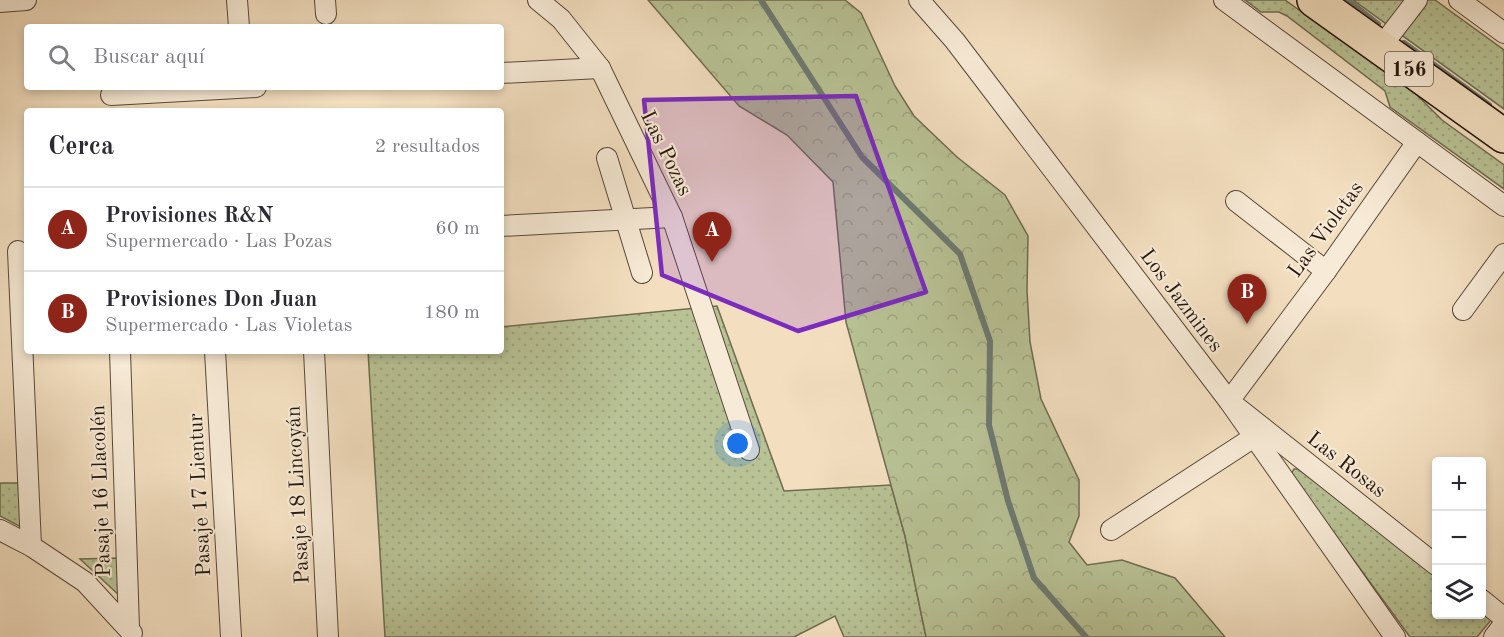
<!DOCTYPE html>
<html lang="es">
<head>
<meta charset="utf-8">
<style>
	:root { --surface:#fff; --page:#f2f2f3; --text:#2b2b33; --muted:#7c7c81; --line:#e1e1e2; --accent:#8f2418 }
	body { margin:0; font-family:"Old Standard TT",serif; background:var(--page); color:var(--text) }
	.controls { position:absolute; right:18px; bottom:18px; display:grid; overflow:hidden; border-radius:6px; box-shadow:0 3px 9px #0003 }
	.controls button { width:54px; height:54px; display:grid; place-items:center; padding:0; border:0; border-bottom:2px solid var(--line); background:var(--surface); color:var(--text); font:30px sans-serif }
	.you { position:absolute; left:738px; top:444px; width:21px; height:21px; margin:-15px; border:4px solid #fff; border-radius:50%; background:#1a73e8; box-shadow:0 0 0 9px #1a73e833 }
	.badge { display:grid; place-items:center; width:39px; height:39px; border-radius:50%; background:var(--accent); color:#fff; font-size:20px; font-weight:700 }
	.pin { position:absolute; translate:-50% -50px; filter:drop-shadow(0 2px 3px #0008) }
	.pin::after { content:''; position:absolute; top:32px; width:21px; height:18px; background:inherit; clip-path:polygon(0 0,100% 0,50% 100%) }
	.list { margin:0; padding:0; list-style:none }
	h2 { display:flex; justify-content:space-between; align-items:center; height:78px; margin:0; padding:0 24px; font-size:26px }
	h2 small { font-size:20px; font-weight:400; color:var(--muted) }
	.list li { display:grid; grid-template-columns:39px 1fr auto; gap:18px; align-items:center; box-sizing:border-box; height:84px; padding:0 24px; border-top:2px solid var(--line) }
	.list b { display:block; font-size:22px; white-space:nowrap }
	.list p { margin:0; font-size:20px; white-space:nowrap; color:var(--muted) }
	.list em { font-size:20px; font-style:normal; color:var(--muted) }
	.icon { flex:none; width:33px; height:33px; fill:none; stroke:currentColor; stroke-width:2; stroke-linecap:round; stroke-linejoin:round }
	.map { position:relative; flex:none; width:1504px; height:637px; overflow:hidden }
	.search { position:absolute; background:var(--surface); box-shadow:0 3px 9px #0003; left:24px; top:24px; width:480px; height:66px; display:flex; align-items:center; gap:15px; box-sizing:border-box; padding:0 21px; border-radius:6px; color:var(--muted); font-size:22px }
	.panel { position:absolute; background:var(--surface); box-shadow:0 3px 9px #0003; left:24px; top:108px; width:480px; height:246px; border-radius:6px }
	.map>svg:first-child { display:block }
	.green { fill:url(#green-dots); stroke:#6f6c50; stroke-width:1.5 }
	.forest { fill:url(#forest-crowns); stroke:#6f6c50; stroke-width:1.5 }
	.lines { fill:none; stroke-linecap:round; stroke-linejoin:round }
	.stream { stroke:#6d7a72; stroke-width:6 }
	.street-casing { stroke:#594839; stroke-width:22 }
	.highway-casing { stroke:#26160c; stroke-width:36 }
	.street { stroke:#f7ead6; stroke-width:20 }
	.highway { stroke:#f3dfc0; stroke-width:33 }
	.marked { fill:#7b2cbf; fill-opacity:0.2; stroke:#7b2cbf; stroke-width:4.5; stroke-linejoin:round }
	.labels { text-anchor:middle; stroke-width:4.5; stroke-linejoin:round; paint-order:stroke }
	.shield { fill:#f7ead6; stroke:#655649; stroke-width:1.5 }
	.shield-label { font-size:20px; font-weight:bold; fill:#26160c }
	.street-label { font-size:21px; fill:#26160c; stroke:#f7ead6 }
</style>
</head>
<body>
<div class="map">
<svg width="1504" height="637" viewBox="0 0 1504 637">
	<defs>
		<pattern id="green-dots" width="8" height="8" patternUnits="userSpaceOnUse" patternTransform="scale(1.5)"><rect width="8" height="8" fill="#b8c295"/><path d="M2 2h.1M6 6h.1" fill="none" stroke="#9ea67f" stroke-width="1.8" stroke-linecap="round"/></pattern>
		<pattern id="forest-crowns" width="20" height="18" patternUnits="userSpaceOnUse" patternTransform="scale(1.5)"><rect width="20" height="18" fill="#b8c295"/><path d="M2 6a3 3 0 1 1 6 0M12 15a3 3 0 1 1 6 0" fill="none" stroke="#9ea67f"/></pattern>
	</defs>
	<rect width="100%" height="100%" fill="#f3dfc0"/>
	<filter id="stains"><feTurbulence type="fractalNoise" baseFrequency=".00333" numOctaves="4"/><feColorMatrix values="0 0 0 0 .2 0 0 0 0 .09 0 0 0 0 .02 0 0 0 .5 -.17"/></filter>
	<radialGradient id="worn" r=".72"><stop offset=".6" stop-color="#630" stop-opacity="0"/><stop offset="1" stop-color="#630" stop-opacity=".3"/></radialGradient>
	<g class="green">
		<path d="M 1245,0 L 1285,0 L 1415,93 L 1442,120 L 1504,165 L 1504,189 L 1390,107 L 1385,91 L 1287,16 L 1279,12 L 1261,12 Z"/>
		<path d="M 1353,0 L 1435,0 L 1504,50 L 1504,109 Z"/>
		<path d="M 717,306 L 784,491 L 891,485 L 905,536 L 926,637 L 844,637 L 835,616 L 794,637 L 385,637 L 368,351 L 501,351 L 501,327 Z"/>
		<path d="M 1294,469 L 1298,469 L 1436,572 L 1436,614 L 1482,614 L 1482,605 L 1491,620 L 1477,637 L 1410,637 L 1291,474 Z"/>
		<path d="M 0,483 L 18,483 L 21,527 L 0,516 Z"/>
		<path d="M 118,558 L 121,597 L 80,559 Z"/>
	</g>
	<path class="forest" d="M 648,0 L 845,0 L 861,13 L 895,86 L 914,116 L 957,157 L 1005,195 L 1028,236 L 1027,291 L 1030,342 L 1041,399 L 1079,480 L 1079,516 L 1069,542 L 1087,565 L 1122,560 L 1175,578 L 1225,637 L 926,637 L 905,536 L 846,322 L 833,182 L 787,135 L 739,106 Z"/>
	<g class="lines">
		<g class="stream">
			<path d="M 761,0 L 862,157 L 960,254 L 990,341 L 989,425 L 1008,501 L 1034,578 L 1086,637"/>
			<path d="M 1347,0 L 1378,24"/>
			<path d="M 1404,43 L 1489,105"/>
		</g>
		<defs>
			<g id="street">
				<path d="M 237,0 L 239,27"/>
				<path d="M 325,0 L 326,14"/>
				<path d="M 538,0 L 561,19 L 600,68 L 672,217 L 749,450"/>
				<path d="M 919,0 L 955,41 L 1229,401 L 1395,637"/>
				<path d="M 1224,0 L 1504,206"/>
				<path d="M 1459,0 L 1504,33"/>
				<path d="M 0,2 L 26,0"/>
				<path d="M 1380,48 L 1417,0"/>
				<path d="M 501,73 L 600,68"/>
				<path d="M 111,95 L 256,87"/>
				<path d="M 1417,142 L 1326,271 L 1229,401 L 1436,565"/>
				<path d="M 607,158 L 642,273"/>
				<path d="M 1236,201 L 1326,271"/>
				<path d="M 501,226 L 672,217"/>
				<path d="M 18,251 L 31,546"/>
				<path d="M 1463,310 L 1504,254"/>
				<path d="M 120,351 L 129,628"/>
				<path d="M 215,351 L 231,637"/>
				<path d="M 314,351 L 328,637"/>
				<path d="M 0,530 L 31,546 L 85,582 L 132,633"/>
				<path d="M 1111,530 L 1254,437"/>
				<path d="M 1482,600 L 1504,618"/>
				<path d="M 1494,637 L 1504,624"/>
			</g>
			<path id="highway" d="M 1314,0 L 1504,136"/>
		</defs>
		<use href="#street" class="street-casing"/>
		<use href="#highway" class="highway-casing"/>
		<use href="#street" class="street"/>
		<use href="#highway" class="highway"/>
	</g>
	<path class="marked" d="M 856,96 L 926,292 L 798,331 L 662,275 L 644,100 Z"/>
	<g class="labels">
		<rect class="shield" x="1385" y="52" width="48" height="34" rx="4.5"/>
		<g class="shield-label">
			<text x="1409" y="76">156</text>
		</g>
		<g class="street-label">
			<text transform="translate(667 153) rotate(64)" y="7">Las Pozas</text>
			<text transform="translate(1325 229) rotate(-54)" y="7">Las Violetas</text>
			<text transform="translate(1182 300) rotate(53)" y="7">Los Jazmines</text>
			<text transform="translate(1347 464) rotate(38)" y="7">Las Rosas</text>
			<text transform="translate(100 491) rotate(-92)" y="7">Pasaje 16 Llacolén</text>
			<text transform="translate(199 495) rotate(-93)" y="7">Pasaje 17 Lientur</text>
			<text transform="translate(297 495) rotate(-93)" y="7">Pasaje 18 Lincoyán</text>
		</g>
	</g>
	<rect width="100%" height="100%" filter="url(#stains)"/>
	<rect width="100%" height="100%" fill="url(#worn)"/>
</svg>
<div class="controls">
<button>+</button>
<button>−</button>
<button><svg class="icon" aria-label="layers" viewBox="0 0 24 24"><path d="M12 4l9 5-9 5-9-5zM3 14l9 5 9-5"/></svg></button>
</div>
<div class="you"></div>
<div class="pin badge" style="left:712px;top:262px">A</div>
<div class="pin badge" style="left:1247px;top:324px">B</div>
<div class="search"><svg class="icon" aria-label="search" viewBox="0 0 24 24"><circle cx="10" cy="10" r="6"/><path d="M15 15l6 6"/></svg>Buscar aquí</div>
<section class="panel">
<h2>Cerca<small>2 resultados</small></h2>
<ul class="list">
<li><span class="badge">A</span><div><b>Provisiones R&amp;N</b><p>Supermercado · Las Pozas</p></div><em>60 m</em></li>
<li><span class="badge">B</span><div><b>Provisiones Don Juan</b><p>Supermercado · Las Violetas</p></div><em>180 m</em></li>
</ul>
</section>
</div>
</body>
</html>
